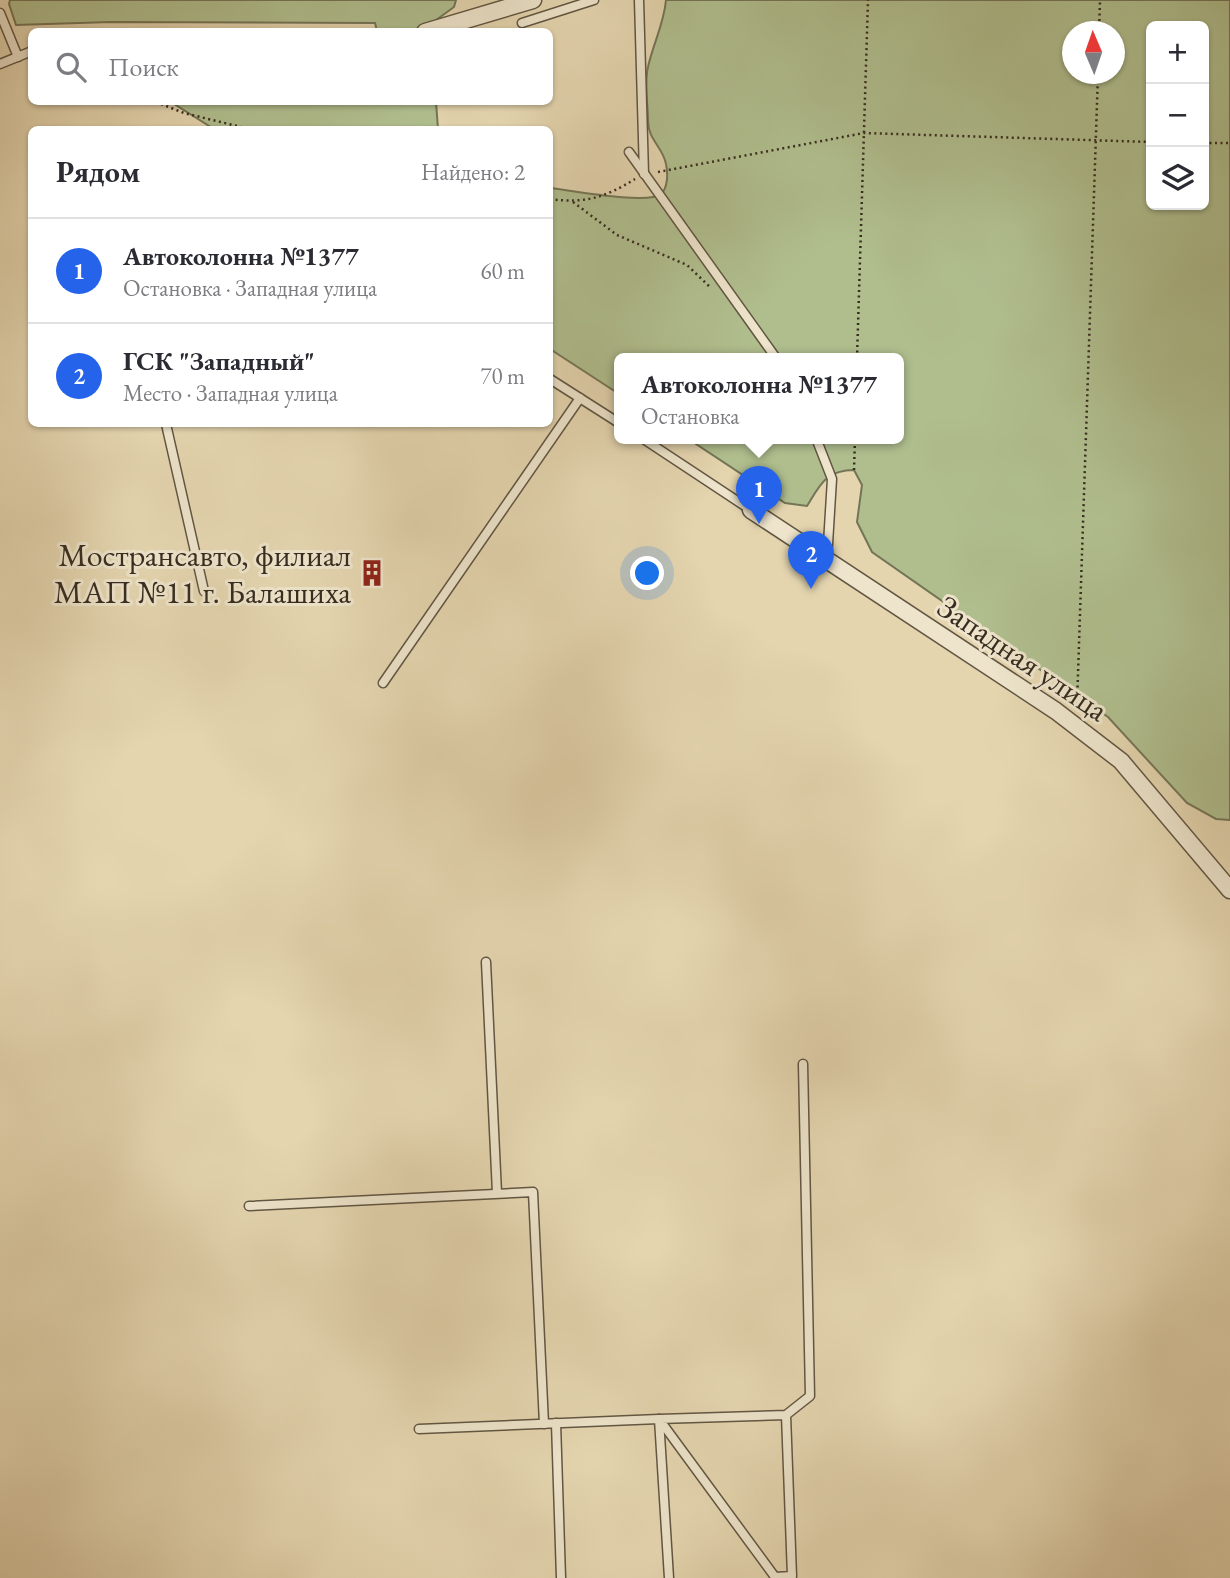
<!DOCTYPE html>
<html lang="ru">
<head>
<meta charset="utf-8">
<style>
	:root { --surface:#fff; --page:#f2f2f3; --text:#2b2b33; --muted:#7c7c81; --line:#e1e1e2; --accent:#2563eb }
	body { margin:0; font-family:"EB Garamond",serif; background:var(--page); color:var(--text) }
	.controls { position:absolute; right:21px; top:21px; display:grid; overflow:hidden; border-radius:10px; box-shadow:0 2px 5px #0004 }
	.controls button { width:63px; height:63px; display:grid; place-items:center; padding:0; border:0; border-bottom:2px solid var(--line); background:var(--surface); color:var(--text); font:35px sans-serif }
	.compass { position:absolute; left:1062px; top:21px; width:63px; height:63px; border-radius:50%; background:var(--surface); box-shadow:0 2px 5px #0004; rotate:358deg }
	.you { position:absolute; left:648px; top:574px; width:24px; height:24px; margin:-18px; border:5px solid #fff; border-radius:50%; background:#1a73e8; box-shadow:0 0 0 10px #1a73e833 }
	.badge { display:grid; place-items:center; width:46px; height:46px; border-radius:50%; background:var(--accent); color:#fff; font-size:23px; font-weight:700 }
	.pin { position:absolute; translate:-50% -58px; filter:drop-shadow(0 2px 4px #0008) }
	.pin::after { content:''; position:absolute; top:37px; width:24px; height:21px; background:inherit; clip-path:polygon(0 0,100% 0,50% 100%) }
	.popup { position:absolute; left:614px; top:353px; width:290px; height:91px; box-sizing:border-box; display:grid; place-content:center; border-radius:10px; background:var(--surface); filter:drop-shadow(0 2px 5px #0005); font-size:23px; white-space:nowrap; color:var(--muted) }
	.popup b { font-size:26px; color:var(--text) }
	.popup::after { content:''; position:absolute; left:50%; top:100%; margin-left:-14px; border:14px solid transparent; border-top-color:var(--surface) }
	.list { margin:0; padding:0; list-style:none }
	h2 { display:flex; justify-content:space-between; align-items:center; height:91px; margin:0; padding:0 28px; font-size:30px }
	h2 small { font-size:23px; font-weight:400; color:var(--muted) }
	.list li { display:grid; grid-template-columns:46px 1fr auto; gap:21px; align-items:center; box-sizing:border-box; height:105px; padding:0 28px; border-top:2px solid var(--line) }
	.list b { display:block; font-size:26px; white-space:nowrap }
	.list p { margin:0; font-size:23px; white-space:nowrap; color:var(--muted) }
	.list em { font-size:23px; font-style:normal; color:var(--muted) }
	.icon { flex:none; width:38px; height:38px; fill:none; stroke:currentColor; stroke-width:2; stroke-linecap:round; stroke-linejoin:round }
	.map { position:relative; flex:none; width:1230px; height:1578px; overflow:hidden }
	.search { position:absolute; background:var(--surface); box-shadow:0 2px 5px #0004; left:28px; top:28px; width:525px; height:77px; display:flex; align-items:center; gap:18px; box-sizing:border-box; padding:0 24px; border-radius:10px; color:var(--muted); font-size:26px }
	.panel { position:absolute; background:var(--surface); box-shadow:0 2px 5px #0004; left:28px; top:126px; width:525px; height:301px; border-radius:10px }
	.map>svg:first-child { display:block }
	.green { fill:#b0be8e; stroke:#747556; stroke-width:2; fill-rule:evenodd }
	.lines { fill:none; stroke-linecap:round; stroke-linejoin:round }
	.lane-casing { stroke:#625643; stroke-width:11 }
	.street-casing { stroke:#625643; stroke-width:19 }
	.path { stroke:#372c1f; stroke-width:2.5; stroke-dasharray:2 3.5; stroke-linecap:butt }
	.lane { stroke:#ede4cb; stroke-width:8 }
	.street { stroke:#ede4cb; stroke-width:16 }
	.labels { text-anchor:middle; stroke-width:6; stroke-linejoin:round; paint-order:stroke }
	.poi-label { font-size:32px; fill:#372c1f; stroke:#ede4cb; text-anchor:end }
	.street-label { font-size:32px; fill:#372c1f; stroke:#ede4cb }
</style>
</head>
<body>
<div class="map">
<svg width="1230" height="1578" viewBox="0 0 1230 1578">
	<rect width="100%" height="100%" fill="#e4d5af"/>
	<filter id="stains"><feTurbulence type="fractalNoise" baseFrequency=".00286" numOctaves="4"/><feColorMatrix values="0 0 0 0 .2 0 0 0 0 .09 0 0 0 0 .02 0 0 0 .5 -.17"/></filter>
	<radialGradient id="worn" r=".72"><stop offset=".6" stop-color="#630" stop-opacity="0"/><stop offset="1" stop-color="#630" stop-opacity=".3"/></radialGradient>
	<g class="green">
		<path d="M 10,0 L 456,0 L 454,7 L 432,23 L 430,32 L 377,31 L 375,23 L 111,22 L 16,25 L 9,4 Z"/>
		<path d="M 666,0 L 1230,0 L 1230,820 L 1216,819 L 1187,803 L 1108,717 L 872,552 L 857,522 L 862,485 L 854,470 C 826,470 820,485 807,506 L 785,503 L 687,438 L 899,438 L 899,358 L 619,358 L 619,394 L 550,349 L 550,188 C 569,190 648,205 661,194 C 668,188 668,173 666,164 C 663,147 648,140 648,121 C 648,104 644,83 648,67 C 653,44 664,24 666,0 ZM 1151,26 L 1204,26 L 1204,205 L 1151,205 ZM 1072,32 L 1114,32 L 1114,74 L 1072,74 Z"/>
		<path d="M 171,102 L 436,102 L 438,129 L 214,129 Z"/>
	</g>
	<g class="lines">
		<defs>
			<g id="lane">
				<path d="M 639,0 L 644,174"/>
				<path d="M 0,13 L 18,57"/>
				<path d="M 522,23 L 594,0"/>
				<path d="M 0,64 L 32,51"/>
				<path d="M 629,152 L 776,358"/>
				<path d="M 550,379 L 619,423"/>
				<path d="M 166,424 L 204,591"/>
				<path d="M 642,438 L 751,510"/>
				<path d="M 816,438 L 832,479 L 827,560"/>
				<path d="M 383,683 L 580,398"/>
				<path d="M 486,962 L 497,1193"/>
				<path d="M 249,1206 L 533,1192 L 544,1424"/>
				<path d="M 786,1415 L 792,1576 L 775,1577 L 659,1419 L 786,1415 L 810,1396 L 803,1064"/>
				<path d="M 556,1423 L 561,1578"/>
				<path d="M 419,1429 L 659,1419 L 669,1578"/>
			</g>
			<g id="street">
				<path d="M 425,32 L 533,0"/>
				<path d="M 751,510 L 1056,711 L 1121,761 L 1230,890"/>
			</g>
		</defs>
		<use href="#lane" class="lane-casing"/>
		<use href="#street" class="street-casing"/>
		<g class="path">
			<path d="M 1099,32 L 1100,0"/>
			<path d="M 156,102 L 184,113 L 253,130"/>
			<path d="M 1204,143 L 1230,143"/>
			<path d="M 658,172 L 864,133 L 1151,142"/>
			<path d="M 550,199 C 585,204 606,197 635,179"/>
			<path d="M 573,202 L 617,235 L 687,265 L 711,288"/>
			<path d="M 857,358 L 868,0"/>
			<path d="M 854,470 L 855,438"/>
			<path d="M 1077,704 L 1098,74"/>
		</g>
		<use href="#lane" class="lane"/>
		<use href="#street" class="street"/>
	</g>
	<defs>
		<symbol id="building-bare" viewBox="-9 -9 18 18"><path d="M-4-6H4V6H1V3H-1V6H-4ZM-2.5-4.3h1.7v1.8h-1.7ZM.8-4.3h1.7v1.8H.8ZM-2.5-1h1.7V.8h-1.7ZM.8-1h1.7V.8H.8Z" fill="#8f2418" stroke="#ede4cb" stroke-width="2.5" paint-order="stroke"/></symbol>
	</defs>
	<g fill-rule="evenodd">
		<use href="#building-bare" x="353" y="554" width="38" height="38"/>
	</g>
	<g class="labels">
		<g class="poi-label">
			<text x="351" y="566">Мострансавто, филиал<tspan x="351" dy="37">МАП №11 г. Балашиха</tspan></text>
		</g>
		<g class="street-label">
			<text transform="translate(1023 658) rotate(34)" y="11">Западная улица</text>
		</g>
	</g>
	<rect width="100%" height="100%" filter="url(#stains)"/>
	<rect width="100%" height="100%" fill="url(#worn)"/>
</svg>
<div class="controls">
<button>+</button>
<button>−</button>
<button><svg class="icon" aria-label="layers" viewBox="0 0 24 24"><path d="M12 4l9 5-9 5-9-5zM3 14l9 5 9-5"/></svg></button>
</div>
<svg class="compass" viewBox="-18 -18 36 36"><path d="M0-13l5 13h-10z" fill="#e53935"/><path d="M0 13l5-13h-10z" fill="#7c7c81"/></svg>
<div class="you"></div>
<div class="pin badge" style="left:759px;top:524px">1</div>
<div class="popup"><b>Автоколонна №1377</b>Остановка</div>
<div class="pin badge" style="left:811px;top:589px">2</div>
<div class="search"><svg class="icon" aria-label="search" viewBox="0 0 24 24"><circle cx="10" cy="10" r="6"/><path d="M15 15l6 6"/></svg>Поиск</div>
<section class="panel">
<h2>Рядом<small>Найдено: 2</small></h2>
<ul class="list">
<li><span class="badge">1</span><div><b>Автоколонна №1377</b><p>Остановка · Западная улица</p></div><em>60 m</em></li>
<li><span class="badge">2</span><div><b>ГСК &quot;Западный&quot;</b><p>Место · Западная улица</p></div><em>70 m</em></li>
</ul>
</section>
</div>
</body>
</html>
